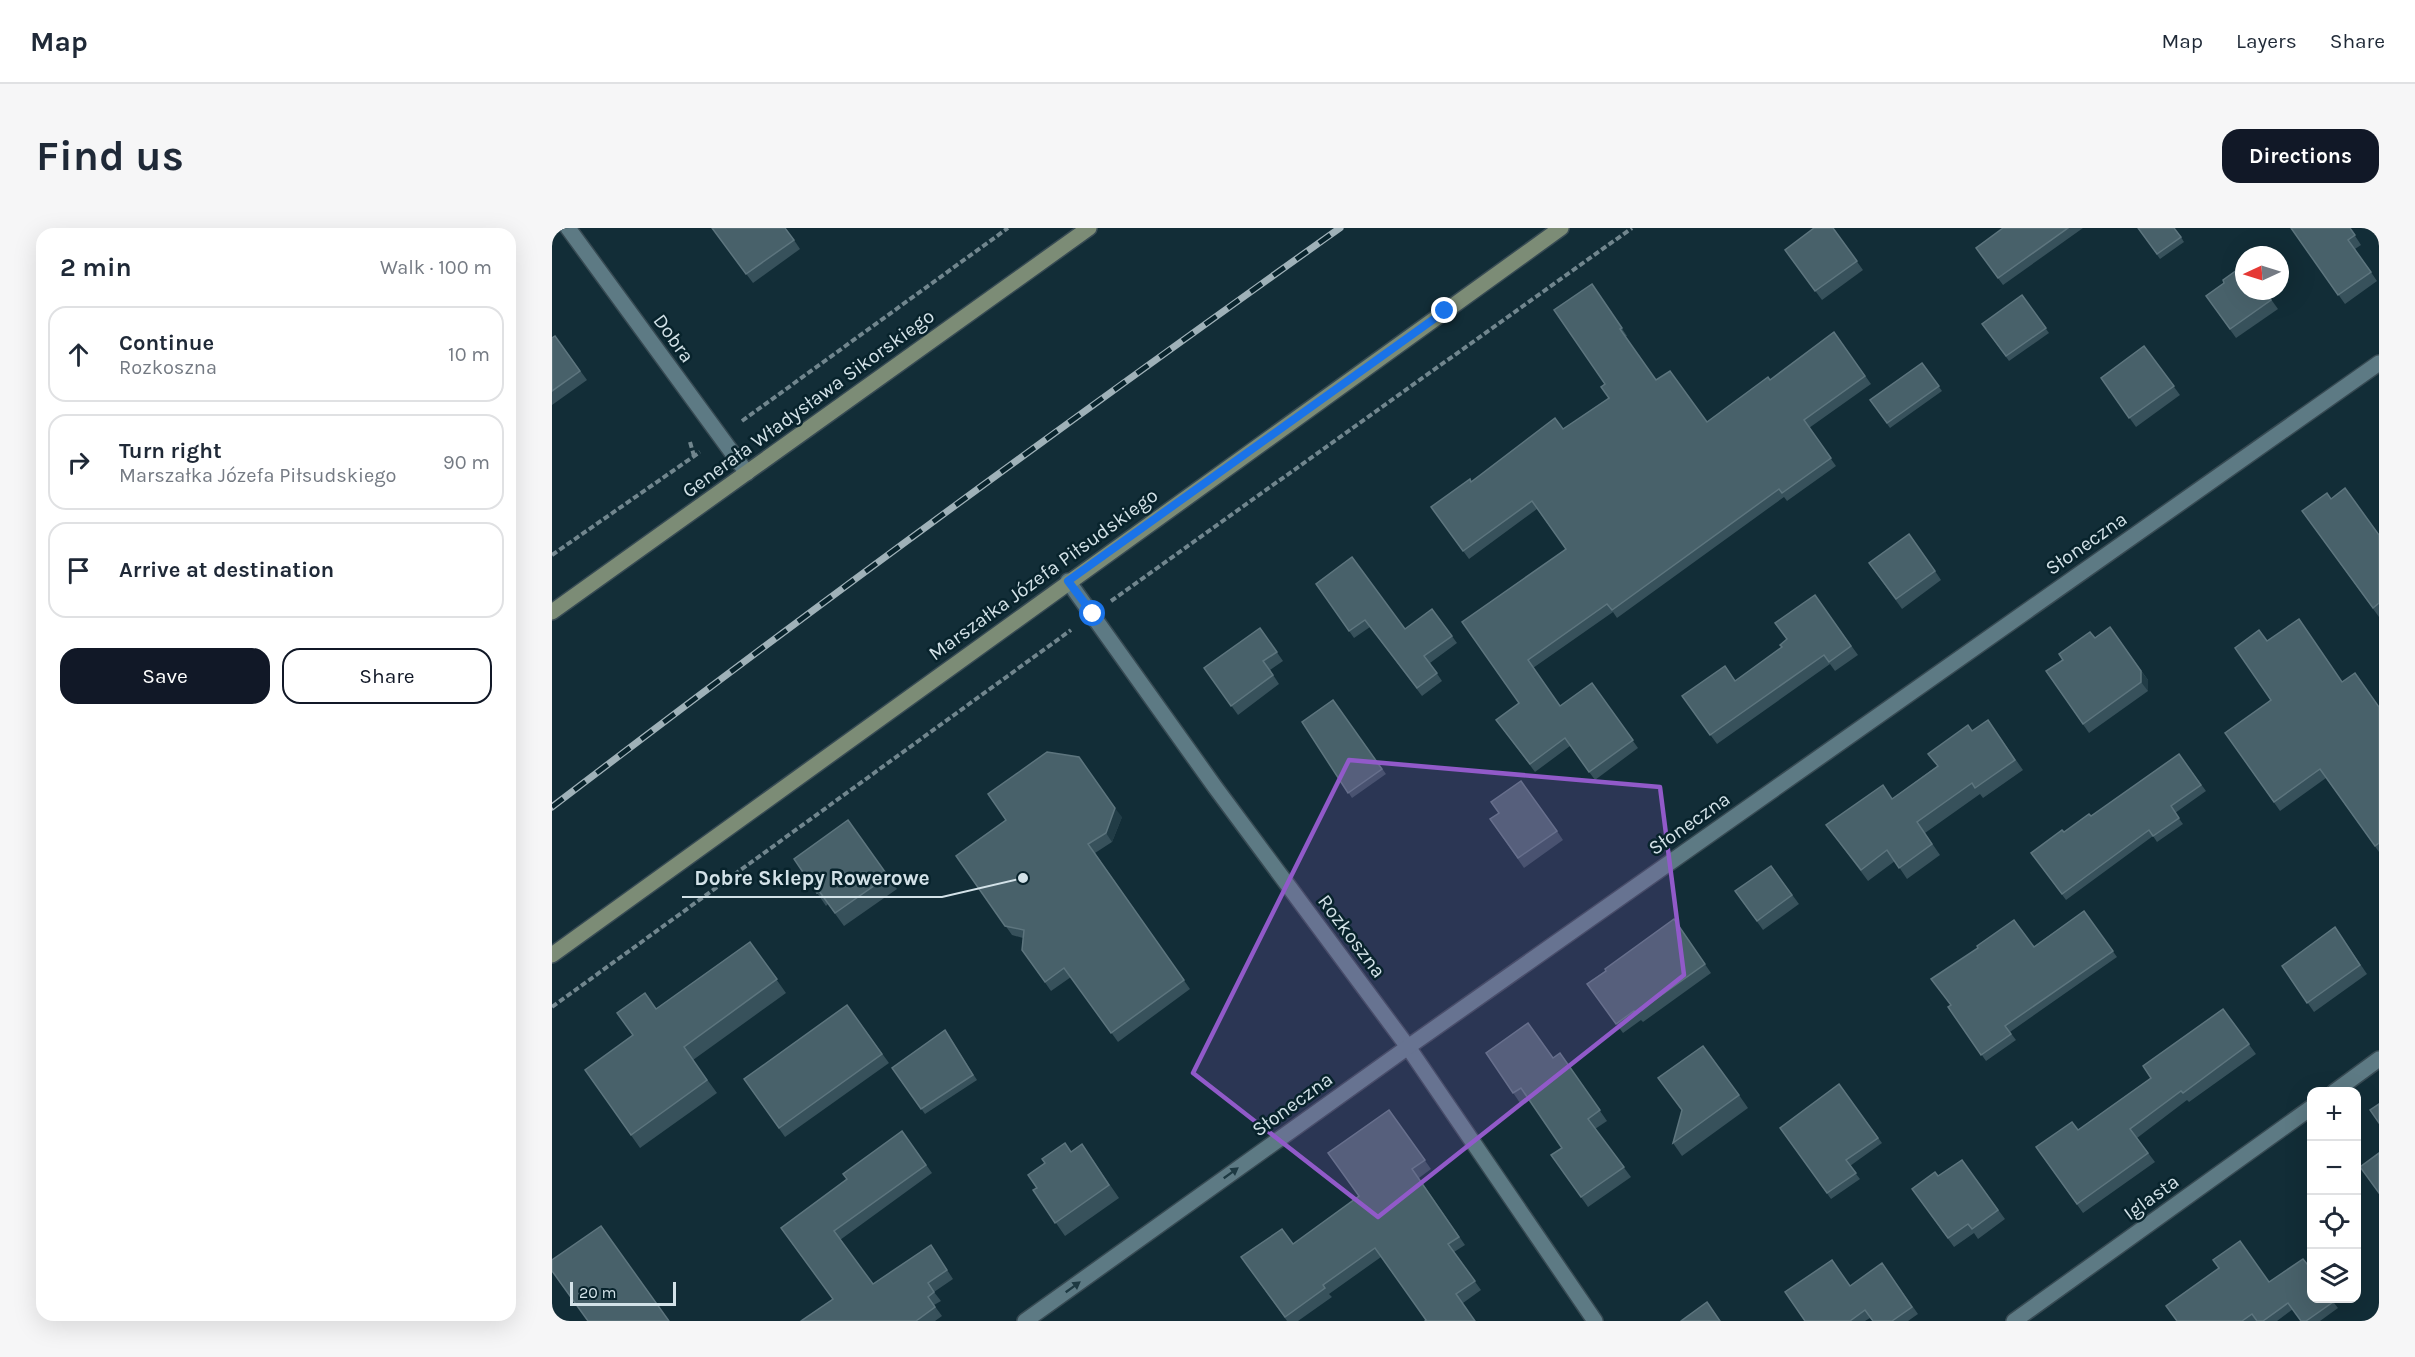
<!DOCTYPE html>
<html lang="en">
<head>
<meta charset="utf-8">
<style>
	:root { --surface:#fff; --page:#f6f6f7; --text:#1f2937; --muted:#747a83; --line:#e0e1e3; --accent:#111827 }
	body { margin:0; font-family:Karla,sans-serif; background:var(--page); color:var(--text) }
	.controls { position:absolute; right:18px; bottom:18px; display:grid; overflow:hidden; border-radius:12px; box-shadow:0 6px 24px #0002 }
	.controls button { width:54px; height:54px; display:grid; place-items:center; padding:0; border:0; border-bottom:2px solid var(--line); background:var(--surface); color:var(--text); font:30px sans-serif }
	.compass { position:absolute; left:1683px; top:18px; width:54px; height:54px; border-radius:50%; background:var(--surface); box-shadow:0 6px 24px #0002; rotate:266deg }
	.scale { position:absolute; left:18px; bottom:15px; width:106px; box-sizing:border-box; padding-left:6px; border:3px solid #d3e2e8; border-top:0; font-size:16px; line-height:21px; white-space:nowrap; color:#d3e2e8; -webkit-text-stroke:4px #08232c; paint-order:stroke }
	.stop { position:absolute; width:18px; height:18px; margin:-14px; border:4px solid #1a73e8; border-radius:50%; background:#fff }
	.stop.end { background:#1a73e8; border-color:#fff; box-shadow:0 2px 6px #0008 }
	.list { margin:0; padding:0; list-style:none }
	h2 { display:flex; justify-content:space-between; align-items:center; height:78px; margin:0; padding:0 24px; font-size:26px }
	h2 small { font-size:20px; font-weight:400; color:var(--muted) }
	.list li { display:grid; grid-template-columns:39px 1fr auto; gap:18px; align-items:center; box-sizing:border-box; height:96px; margin:0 12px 12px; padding:0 12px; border:2px solid var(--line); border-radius:18px }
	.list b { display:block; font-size:22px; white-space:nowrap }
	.list p { margin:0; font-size:20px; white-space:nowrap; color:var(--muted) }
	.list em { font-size:20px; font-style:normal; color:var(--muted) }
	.actions { display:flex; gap:12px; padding:18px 24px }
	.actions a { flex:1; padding:14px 0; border:2px solid var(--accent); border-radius:18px; text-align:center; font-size:21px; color:var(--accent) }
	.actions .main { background:var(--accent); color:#fff }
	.icon { flex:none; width:33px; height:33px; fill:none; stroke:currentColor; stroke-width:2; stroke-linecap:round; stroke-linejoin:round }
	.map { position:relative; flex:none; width:1827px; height:1093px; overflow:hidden; border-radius:18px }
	header { display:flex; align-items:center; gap:36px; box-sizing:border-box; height:84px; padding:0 30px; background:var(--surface); border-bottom:2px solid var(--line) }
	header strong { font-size:28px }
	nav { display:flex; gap:33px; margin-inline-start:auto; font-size:21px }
	.intro { display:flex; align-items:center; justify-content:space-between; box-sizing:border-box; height:144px; padding:0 36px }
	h1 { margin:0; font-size:42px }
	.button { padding:15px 27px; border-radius:18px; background:var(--accent); color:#fff; font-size:21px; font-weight:700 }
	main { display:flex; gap:36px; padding:0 36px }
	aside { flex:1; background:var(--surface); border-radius:18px; box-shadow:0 6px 24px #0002 }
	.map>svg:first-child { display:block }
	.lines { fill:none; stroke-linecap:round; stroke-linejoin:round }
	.minor-casing { stroke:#374a53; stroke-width:18 }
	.secondary-casing { stroke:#374a53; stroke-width:18 }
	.path { stroke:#71868e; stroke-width:4; stroke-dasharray:6 3; stroke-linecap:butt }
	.minor { stroke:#5d7a84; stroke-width:15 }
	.secondary { stroke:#7c8c76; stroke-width:15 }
	.rail-casing { stroke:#9fb1b8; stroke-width:7 }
	.rail { stroke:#08232c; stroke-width:4.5; stroke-dasharray:14; stroke-linecap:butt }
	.wall { fill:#37515b }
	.shaded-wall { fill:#213c46 }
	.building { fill:#48616a; stroke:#5d757e; stroke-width:1.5 }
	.oneway { fill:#1d3942 }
	.route { stroke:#1a73e8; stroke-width:8 }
	.marked { fill:#915ac9; fill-opacity:0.2; stroke:#915ac9; stroke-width:4.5; stroke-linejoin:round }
	.labels { text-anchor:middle; stroke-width:5; stroke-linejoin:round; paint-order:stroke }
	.street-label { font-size:20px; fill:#d3e2e8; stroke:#08232c }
	.leader { fill:none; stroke:#d3e2e8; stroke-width:2 }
	.callout-dot { fill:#d3e2e8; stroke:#08232c; stroke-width:2 }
	.callout-label { font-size:21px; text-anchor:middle; font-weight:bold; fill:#d3e2e8; stroke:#08232c; stroke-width:5; stroke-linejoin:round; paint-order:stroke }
</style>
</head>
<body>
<header>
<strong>Map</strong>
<nav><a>Map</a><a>Layers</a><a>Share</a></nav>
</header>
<div class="intro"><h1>Find us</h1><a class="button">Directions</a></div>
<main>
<aside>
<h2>2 min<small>Walk · 100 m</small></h2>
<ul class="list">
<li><svg class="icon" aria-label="ahead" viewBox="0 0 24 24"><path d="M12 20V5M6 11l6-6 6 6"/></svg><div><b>Continue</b><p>Rozkoszna</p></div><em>10 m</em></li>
<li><svg class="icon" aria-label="right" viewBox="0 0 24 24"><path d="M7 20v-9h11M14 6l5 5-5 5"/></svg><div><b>Turn right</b><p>Marszałka Józefa Piłsudskiego</p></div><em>90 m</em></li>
<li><svg class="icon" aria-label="arrive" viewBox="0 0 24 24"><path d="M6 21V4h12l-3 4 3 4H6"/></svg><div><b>Arrive at destination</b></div></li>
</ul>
<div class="actions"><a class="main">Save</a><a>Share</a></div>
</aside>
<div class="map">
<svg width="1827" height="1093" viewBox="0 0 1827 1093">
	<rect width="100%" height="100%" fill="#122d37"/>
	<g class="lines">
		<defs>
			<g id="minor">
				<path d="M 16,0 L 195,245"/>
				<path d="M 516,353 L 663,559 L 856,819 L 1043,1093"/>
				<path d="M 1782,864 L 1827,831"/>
				<path d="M 473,1093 L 856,819 L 1827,135"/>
				<path d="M 1462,1093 L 1760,879"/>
			</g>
			<g id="secondary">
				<path d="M 0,384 L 537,0"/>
				<path d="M 0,727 L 1009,0"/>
			</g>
		</defs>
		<use href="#minor" class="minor-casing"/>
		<use href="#secondary" class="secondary-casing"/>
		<g class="path">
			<path d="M 190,193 L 456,0"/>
			<path d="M 138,214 L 142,228"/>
			<path d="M 0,327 L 148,224"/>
			<path d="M 559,373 L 1080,0"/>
			<path d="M 0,779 L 519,402"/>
		</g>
		<use href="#minor" class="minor"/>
		<use href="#secondary" class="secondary"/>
		<defs>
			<path id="rail" d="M 0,579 C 259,381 522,189 788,0"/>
		</defs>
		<use href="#rail" class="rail-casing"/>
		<use href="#rail" class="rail"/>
	</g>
	<g class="wall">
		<path d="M 160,0 L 242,12 L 248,21 L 201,55 Z"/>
		<path d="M 1281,0 L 1311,42 L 1270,72 L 1233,22 Z"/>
		<path d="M 1451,0 L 1531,0 L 1451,57 L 1424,20 Z"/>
		<path d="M 1586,0 L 1629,9 L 1632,14 L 1608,31 Z"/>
		<path d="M 1739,0 L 1798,0 L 1809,17 L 1803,21 L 1825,53 L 1793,76 Z"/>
		<path d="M 1040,56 L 1075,108 L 1073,109 L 1104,152 L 1155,194 L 1218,152 L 1282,104 L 1319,156 L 1257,200 L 1284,238 L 1235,273 L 1232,269 L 1065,390 L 1061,384 L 981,440 L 1008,478 L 1040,455 L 1086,520 L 1043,552 L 1018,518 L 983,544 L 944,492 L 967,475 L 910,394 L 1014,321 L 985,281 L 917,331 L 879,279 L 1011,201 L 1057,170 L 1053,156 Z"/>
		<path d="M 1713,63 L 1726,81 L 1684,110 L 1654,68 Z"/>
		<path d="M 1470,67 L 1497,105 L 1457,133 L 1430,96 Z"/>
		<path d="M 3,108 L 35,152 L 0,177 L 0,110 Z"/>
		<path d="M 1592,118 L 1628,167 L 1584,199 L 1549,150 Z"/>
		<path d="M 1370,135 L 1390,163 L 1338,200 L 1318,172 Z"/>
		<path d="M 1779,271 L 1827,307 L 1827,389 L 1750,283 Z"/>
		<path d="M 1317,335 L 1383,343 L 1389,352 L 1350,381 Z"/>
		<path d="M 764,356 L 853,401 L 880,381 L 905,415 L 878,435 L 890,453 L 870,468 L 818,399 L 802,410 Z"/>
		<path d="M 1263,367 L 1306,427 L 1283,443 L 1278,436 L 1165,516 L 1130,468 L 1183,453 L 1230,419 Z"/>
		<path d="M 1558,399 L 1596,452 L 1596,463 L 1537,505 L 1494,443 Z"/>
		<path d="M 708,400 L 731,433 L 718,442 L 727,456 L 686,487 L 652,440 Z"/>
		<path d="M 1715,413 L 1790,454 L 1827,479 L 1827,624 L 1774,550 L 1728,583 L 1673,505 L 1719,472 Z"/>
		<path d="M 781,472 L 834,546 L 800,570 L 750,494 Z"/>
		<path d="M 1436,492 L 1471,542 L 1431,570 L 1428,566 L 1373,605 L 1388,627 L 1355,651 L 1343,633 L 1316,653 L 1274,597 L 1340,571 L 1385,538 L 1420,503 Z"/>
		<path d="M 1627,526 L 1654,563 L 1623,585 L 1631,596 L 1605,614 L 1601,608 L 1514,672 L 1479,625 L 1539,588 Z"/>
		<path d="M 570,589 L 560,614 L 543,625 L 638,761 L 566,814 L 519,749 L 499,763 L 470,722 L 471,710 L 460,707 L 404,628 Z"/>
		<path d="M 938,591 L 1005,603 L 1011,612 L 972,640 Z"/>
		<path d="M 296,592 L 345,661 L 292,698 L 276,676 L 274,678 L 242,631 Z"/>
		<path d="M 1219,638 L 1247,676 L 1211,702 L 1183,663 Z"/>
		<path d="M 1532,683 L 1565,729 L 1458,804 L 1464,812 L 1434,833 L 1396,779 Z"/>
		<path d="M 1122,691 L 1159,745 L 1091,794 L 1089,792 L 1071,805 L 1035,756 Z"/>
		<path d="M 1783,699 L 1815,746 L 1762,784 L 1730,738 Z"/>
		<path d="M 198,714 L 234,765 L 141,832 L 165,865 L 88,920 L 33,842 L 81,807 L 65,785 L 104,781 Z"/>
		<path d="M 295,777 L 337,835 L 233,909 L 192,851 Z"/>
		<path d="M 1671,781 L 1704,826 L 1637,874 L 1635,872 L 1585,910 L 1603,934 L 1531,985 L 1484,919 L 1526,902 L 1599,850 Z"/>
		<path d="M 393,802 L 425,852 L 373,886 L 340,840 Z"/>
		<path d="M 934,825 L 1001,830 L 1008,825 L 1055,893 L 1043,901 L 1079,949 L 1036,979 L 999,927 L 1010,920 L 976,870 L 968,875 Z"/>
		<path d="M 1287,856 L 1330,915 L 1298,938 L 1308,951 L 1279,971 L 1228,900 Z"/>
		<path d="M 1187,867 L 1196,880 L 1130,928 L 1121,915 Z"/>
		<path d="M 837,882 L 879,941 L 867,950 L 913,1017 L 902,1024 L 929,1062 L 911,1075 L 874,1092 L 829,1029 L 777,1066 L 780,1069 L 746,1093 L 735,1093 L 689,1029 L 741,1016 L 807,968 Z"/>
		<path d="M 350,903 L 380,945 L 288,1012 L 321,1056 L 379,1017 L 401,1051 L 382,1064 L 389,1073 L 382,1077 L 390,1088 L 383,1093 L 249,1093 L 281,1071 L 229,1000 L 295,951 Z"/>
		<path d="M 530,916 L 567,970 L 513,1008 L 481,962 L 485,960 L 519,924 Z"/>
		<path d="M 1410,932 L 1453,991 L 1426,1011 L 1422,1005 L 1402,1019 L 1360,961 L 1386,948 Z"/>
		<path d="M 1330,1035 L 1366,1086 L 1356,1093 L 1321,1093 L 1318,1090 L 1313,1093 L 1253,1093 L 1298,1058 Z"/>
		<path d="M 1717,1054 L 1779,1071 L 1786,1080 L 1768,1093 L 1749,1093 L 1741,1081 L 1725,1093 L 1625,1093 Z"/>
	</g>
	<g class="shaded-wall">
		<path d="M 1589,443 L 1596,452 L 1596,463 L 1589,454 Z"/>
		<path d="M 563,580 L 570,589 L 560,614 L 554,605 Z"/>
	</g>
	<g class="building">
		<path d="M 160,0 L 233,0 L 242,12 L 194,46 Z"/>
		<path d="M 1262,0 L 1281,0 L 1305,33 L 1263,63 L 1233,22 Z"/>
		<path d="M 1451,0 L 1516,0 L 1446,50 L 1424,20 Z"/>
		<path d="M 1586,0 L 1622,0 L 1629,9 L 1605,26 Z"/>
		<path d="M 1739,0 L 1798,0 L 1803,7 L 1796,12 L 1819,44 L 1786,67 Z"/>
		<path d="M 1692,37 L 1692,63 L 1713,63 L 1719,72 L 1678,101 L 1654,68 L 1672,55 L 1671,52 Z"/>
		<path d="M 1040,56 L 1070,100 L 1068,101 L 1104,152 L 1118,143 L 1155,194 L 1216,149 L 1218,152 L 1282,104 L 1313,148 L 1252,192 L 1279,230 L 1230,265 L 1227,261 L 1060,382 L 1055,376 L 976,432 L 1008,478 L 1040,455 L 1081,512 L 1037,544 L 1013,510 L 978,536 L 944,492 L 967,475 L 910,394 L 1014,321 L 980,273 L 911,323 L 879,279 L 918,251 L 919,254 L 1003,190 L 1011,201 L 1057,170 L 1049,159 L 1053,156 L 1002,82 Z"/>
		<path d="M 1470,67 L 1494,100 L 1454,128 L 1430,96 Z"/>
		<path d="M 3,108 L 28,143 L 0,163 L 0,110 Z"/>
		<path d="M 1592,118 L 1622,158 L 1577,190 L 1549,150 Z"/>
		<path d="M 1370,135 L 1387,158 L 1335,195 L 1318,172 Z"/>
		<path d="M 1793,260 L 1827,307 L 1827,375 L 1821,380 L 1750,283 L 1775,265 L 1779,271 Z"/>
		<path d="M 1357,306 L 1383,343 L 1344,371 L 1317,335 Z"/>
		<path d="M 800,329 L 853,401 L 880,381 L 900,408 L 872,428 L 885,445 L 865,460 L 813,392 L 797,403 L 764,356 Z"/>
		<path d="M 1263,367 L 1299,418 L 1277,434 L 1272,427 L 1158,507 L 1130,468 L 1173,438 L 1183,453 L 1230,419 L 1228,417 L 1235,411 L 1223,395 Z"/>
		<path d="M 1747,391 L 1790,454 L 1803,445 L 1827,479 L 1827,615 L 1823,618 L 1768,541 L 1722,574 L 1673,505 L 1719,472 L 1683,420 L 1707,402 L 1715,413 Z"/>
		<path d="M 1558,399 L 1589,443 L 1589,454 L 1531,496 L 1494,443 L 1511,432 L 1507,426 L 1538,404 L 1543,410 Z"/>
		<path d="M 708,400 L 725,424 L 711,433 L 721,447 L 679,478 L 652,440 Z"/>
		<path d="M 781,472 L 830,541 L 796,565 L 750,494 Z"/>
		<path d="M 1436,492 L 1463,532 L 1423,560 L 1420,555 L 1365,594 L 1380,616 L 1347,640 L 1335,622 L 1309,642 L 1274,597 L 1331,557 L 1340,571 L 1386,538 L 1376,526 L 1416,497 L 1420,503 Z"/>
		<path d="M 495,524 L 527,529 L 563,580 L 554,605 L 536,616 L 632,752 L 559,805 L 512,740 L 493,754 L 470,722 L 472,702 L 453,698 L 404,628 L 454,592 L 436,566 Z"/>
		<path d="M 1627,526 L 1649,557 L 1619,578 L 1627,590 L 1601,608 L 1597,602 L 1510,666 L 1479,625 L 1510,602 L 1512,604 L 1537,586 L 1539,588 Z"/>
		<path d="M 969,553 L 1005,603 L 966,630 L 938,591 L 947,585 L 939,574 Z"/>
		<path d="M 296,592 L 336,648 L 283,685 L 267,663 L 265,665 L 242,631 Z"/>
		<path d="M 1219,638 L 1240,667 L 1205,693 L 1183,663 Z"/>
		<path d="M 1532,683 L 1561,723 L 1453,798 L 1459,806 L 1429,827 L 1396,779 L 1399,777 L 1379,751 L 1426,720 L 1425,718 L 1462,692 L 1482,719 Z"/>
		<path d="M 1122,691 L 1153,736 L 1084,785 L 1082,783 L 1064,796 L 1035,756 L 1054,743 L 1053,741 Z"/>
		<path d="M 1783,699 L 1808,737 L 1755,775 L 1730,738 Z"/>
		<path d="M 198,714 L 225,751 L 132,819 L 155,852 L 79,907 L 33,842 L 81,807 L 65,785 L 93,765 L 104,781 Z"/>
		<path d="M 295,777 L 330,826 L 227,900 L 192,851 Z"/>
		<path d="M 1671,781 L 1697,816 L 1631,865 L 1629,863 L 1578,901 L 1596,925 L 1525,976 L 1484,919 L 1520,894 L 1526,902 L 1599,850 L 1591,838 Z"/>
		<path d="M 976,795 L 1001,830 L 1008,825 L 1048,882 L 1036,891 L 1072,939 L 1029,969 L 999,927 L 1010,920 L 969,860 L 961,865 L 934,825 Z"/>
		<path d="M 393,802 L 421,847 L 369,881 L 340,840 Z"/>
		<path d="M 1151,818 L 1187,867 L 1121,915 L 1130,882 L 1106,850 Z"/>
		<path d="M 1287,856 L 1326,910 L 1294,932 L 1304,945 L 1275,965 L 1228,900 Z"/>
		<path d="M 1827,876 L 1827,895 L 1818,882 Z"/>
		<path d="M 837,882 L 873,932 L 860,941 L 907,1009 L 896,1016 L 923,1053 L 904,1066 L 923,1093 L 873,1093 L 874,1092 L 823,1020 L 771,1057 L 773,1060 L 733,1089 L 689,1029 L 730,1001 L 741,1016 L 807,968 L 776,925 Z"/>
		<path d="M 350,903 L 374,937 L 282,1003 L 321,1056 L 379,1017 L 395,1042 L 376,1055 L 382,1064 L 376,1069 L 383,1079 L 364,1093 L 249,1093 L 281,1071 L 229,1000 L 295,951 L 291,946 Z"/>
		<path d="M 513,915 L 519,924 L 530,916 L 557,957 L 503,995 L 481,962 L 485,960 L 476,947 L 493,935 L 490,931 Z"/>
		<path d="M 1827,925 L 1827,965 L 1808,939 Z"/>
		<path d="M 1410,932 L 1446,982 L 1420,1001 L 1416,996 L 1396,1010 L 1360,961 L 1383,944 L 1386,948 Z"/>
		<path d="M 49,998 L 117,1093 L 36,1093 L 0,1043 L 0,1032 Z"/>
		<path d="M 1688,1013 L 1717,1054 L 1751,1031 L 1760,1042 L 1760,1071 L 1779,1071 L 1781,1074 L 1754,1093 L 1749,1093 L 1736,1075 L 1711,1093 L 1705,1093 L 1700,1086 L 1690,1093 L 1625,1093 L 1614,1078 L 1667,1040 L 1661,1032 Z"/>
		<path d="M 1280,1032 L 1298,1058 L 1330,1035 L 1360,1079 L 1340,1093 L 1321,1093 L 1313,1082 L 1298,1093 L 1253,1093 L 1233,1064 Z"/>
		<path d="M 1155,1074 L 1168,1093 L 1129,1093 Z"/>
	</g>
	<defs><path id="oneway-solid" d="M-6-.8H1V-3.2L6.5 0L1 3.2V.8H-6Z" transform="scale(1.5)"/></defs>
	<g class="oneway">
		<use href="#oneway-solid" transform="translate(679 945) rotate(-36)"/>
		<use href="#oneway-solid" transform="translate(521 1059) rotate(-36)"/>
	</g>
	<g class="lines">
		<path class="route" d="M 541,386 L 516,353 L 893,83"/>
	</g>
	<path class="marked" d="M 797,532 L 1108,559 L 1132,747 L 826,989 L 641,845 Z"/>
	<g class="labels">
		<g class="street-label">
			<text transform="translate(122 110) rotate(54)" y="7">Dobra</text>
			<text transform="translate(256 175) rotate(-36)" y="7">Generała Władysława Sikorskiego</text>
			<text transform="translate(1534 315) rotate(-35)" y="7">Słoneczna</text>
			<text transform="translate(491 346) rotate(-36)" y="7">Marszałka Józefa Piłsudskiego</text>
			<text transform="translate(1137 595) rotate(-35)" y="7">Słoneczna</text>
			<text transform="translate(800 708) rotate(53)" y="7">Rozkoszna</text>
			<text transform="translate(740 876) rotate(-36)" y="7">Słoneczna</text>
			<text transform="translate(1599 969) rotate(-36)" y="7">Iglasta</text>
		</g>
	</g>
	<path class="leader" d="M471 650L390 669H130"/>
	<circle class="callout-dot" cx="471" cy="650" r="6"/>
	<g class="callout-label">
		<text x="260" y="657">Dobre Sklepy Rowerowe</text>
	</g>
</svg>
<div class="controls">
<button>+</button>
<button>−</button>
<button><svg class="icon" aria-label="locate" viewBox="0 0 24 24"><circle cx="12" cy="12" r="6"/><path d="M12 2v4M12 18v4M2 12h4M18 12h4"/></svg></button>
<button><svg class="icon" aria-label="layers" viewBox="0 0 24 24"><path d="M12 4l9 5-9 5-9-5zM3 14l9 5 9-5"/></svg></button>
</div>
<svg class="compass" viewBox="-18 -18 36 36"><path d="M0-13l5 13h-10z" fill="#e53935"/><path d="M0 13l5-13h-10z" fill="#747a83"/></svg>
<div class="scale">20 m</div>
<div class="stop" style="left:541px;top:386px"></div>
<div class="stop end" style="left:893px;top:83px"></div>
</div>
</main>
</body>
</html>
